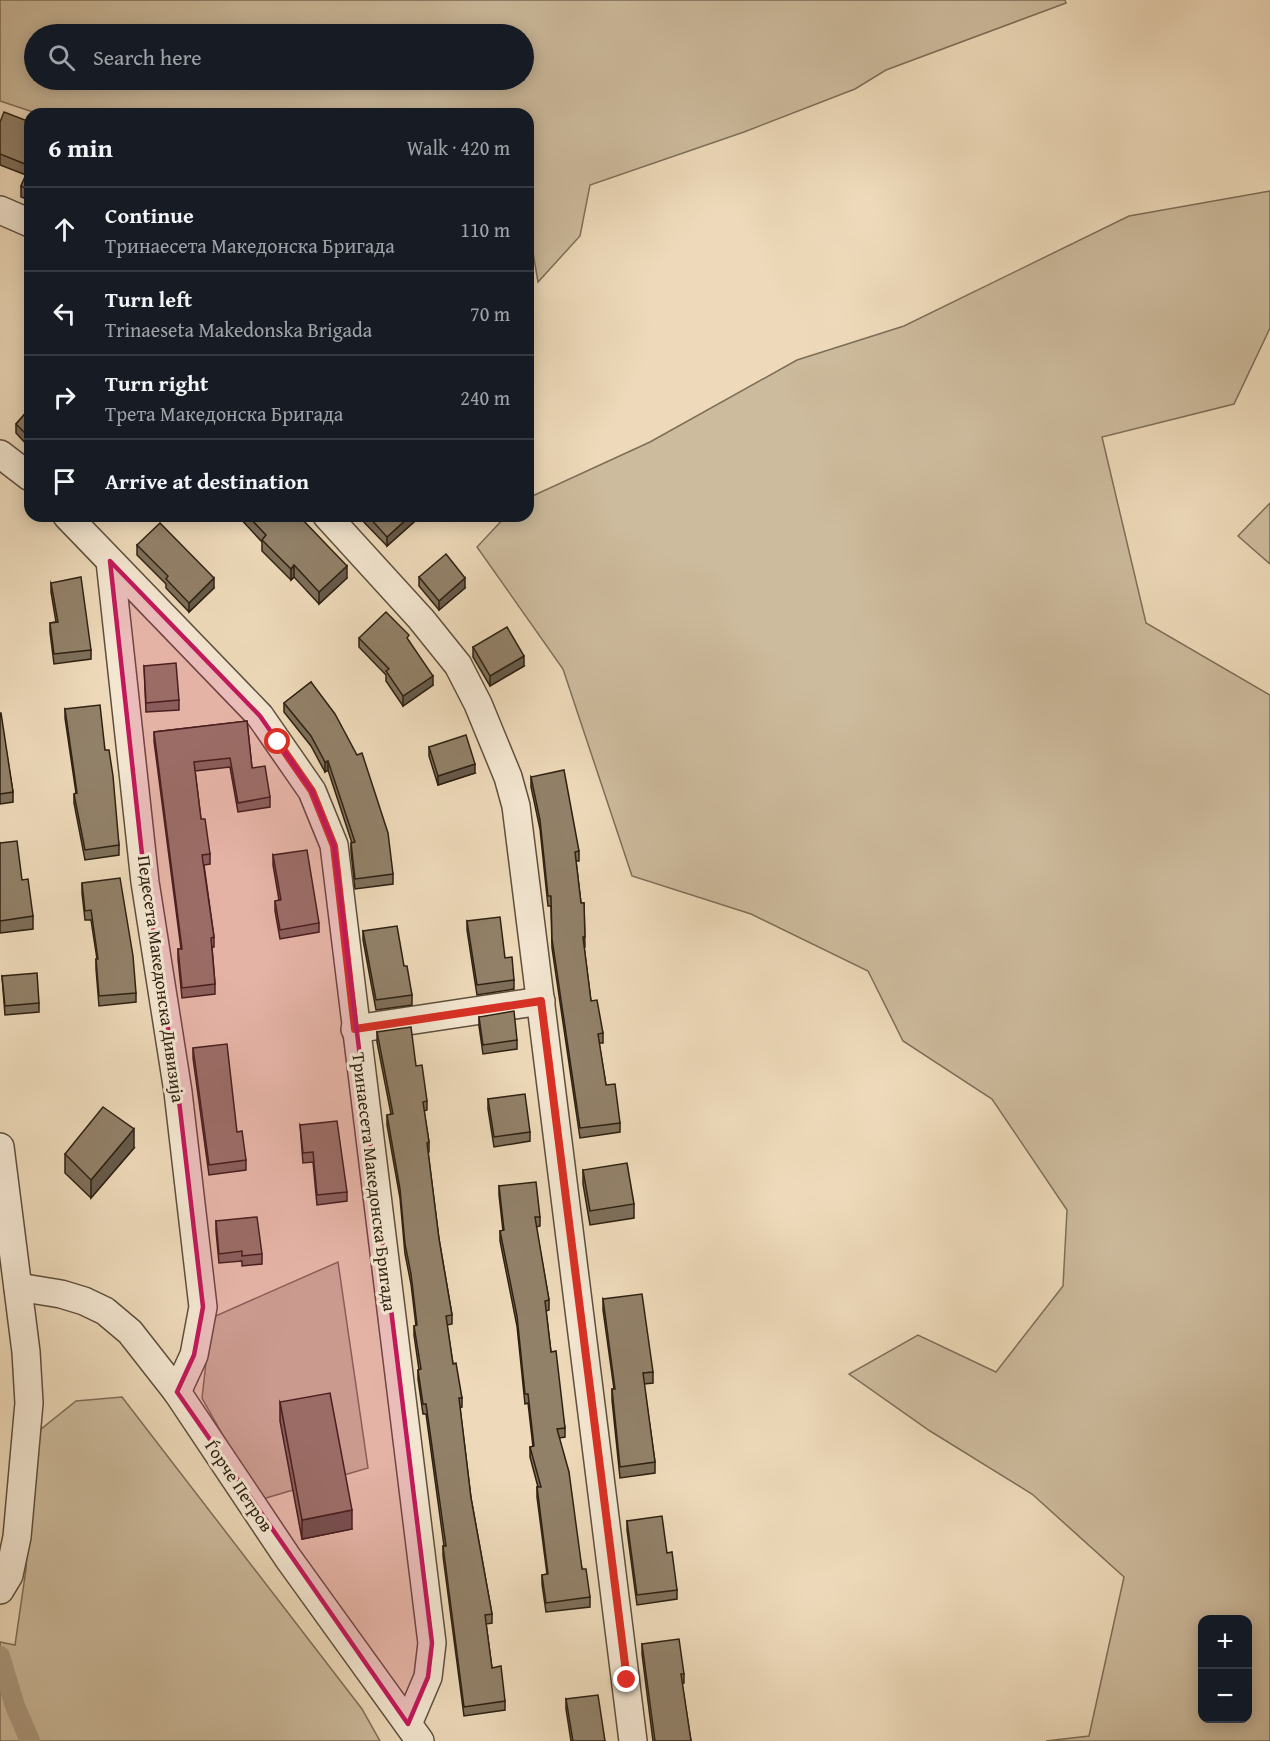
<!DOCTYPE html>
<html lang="en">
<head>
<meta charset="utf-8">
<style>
	:root { --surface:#171b24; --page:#20242c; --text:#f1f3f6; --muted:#9ea1a6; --line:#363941 }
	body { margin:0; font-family:"Gentium Book Plus",serif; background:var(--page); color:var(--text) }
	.controls { position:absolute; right:18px; bottom:18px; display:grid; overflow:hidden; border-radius:12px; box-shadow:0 3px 15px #0003 }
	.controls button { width:54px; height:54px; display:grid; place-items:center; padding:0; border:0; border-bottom:2px solid var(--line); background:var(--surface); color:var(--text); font:30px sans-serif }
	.stop { position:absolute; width:18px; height:18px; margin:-14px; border:4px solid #d93025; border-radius:50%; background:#fff }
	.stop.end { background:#d93025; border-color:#fff; box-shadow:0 2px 6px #0008 }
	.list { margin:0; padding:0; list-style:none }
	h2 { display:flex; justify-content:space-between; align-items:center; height:78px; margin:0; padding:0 24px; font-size:26px }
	h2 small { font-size:20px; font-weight:400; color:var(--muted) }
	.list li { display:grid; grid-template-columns:39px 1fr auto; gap:18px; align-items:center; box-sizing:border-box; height:84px; padding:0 24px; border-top:2px solid var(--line) }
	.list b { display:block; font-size:22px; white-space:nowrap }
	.list p { margin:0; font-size:20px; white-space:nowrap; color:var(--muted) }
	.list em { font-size:20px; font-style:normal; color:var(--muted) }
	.icon { flex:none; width:33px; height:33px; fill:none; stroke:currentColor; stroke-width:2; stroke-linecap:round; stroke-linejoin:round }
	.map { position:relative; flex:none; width:1270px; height:1741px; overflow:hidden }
	.search { position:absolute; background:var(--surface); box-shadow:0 3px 15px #0003; left:24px; top:24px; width:510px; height:66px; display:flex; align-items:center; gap:15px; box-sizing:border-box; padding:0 21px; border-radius:33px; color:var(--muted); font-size:22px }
	.panel { position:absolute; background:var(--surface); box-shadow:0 3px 15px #0003; left:24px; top:108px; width:510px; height:414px; border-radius:18px }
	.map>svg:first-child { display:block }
	.green { fill:#cdbb9d; stroke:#7e6e58; stroke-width:1.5; fill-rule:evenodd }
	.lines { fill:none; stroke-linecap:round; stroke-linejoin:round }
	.canal { stroke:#ad9b81; stroke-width:20 }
	.minor-casing { stroke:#5e4f3c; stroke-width:30 }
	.minor { stroke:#f4e7d2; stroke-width:27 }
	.wall { fill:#7e6f5a; stroke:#2e2112; stroke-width:1.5 }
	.shaded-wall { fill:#665a4a; stroke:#2e2112; stroke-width:1.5 }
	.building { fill:#928169; stroke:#2e2112; stroke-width:1.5 }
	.route { stroke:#d93025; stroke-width:8 }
	.marked { fill:#c2185b; fill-opacity:0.2; stroke:#c2185b; stroke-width:4.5; stroke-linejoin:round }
	.labels { text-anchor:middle; stroke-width:6; stroke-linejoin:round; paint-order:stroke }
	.street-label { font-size:18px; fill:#2e2112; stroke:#f4e7d2 }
</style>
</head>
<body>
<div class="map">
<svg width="1270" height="1741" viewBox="0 0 1270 1741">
	<rect width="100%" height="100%" fill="#eedaba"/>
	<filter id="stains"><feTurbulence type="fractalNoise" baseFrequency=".00333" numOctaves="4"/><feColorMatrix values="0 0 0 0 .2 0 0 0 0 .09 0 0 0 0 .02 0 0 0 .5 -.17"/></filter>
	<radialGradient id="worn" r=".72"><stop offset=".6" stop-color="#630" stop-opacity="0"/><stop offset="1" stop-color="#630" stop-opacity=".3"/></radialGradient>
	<g class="green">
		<path d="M 0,0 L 1065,0 L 1066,3 L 886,70 L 855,89 L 744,132 L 590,185 L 580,236 L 538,282 L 528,223 L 528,114 L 39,114 L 0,101 ZM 34,34 L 524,34 L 524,80 L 34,80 Z"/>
		<path d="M 1270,191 L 1270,328 L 1234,404 L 1102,437 L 1146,623 L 1270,695 L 1270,1741 L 1046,1741 L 1089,1736 L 1124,1577 L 1032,1494 L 930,1431 L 849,1374 L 918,1335 L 996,1372 L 1063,1286 L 1067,1210 L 992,1099 L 903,1041 L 868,971 L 751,914 L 632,876 L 563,669 L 477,547 L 506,516 L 528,516 L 528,498 L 650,442 L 797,360 L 904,326 L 1129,216 ZM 1202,1620 L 1248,1620 L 1248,1718 L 1202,1718 Z"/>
		<path d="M 1270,503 L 1270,564 L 1238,536 Z"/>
		<path d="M 338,1262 L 368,1468 L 259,1500 L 202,1398 L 211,1318 Z"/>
		<path d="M 122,1397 L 362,1709 L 380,1741 L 0,1741 L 0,1642 L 15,1645 L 26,1569 L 35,1434 L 76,1401 Z"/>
	</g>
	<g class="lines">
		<path class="canal" d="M 0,1656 L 15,1706 L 30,1741"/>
		<defs>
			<g id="minor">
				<path d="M 0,210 L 30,223"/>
				<path d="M 0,454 L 30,477"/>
				<path d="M 67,516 L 260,716 L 312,791 L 334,845 L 432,1643 L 428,1677 L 408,1724"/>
				<path d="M 327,516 L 421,619 L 458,665 L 478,704 L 508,777 L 516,806 L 633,1741"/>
				<path d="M 110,561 L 145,882 L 178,1092 L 203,1307 L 194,1355 L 177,1392"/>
				<path d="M 355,1029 L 541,1001"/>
				<path d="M 0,1147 L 26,1352 L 29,1403 L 17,1537 L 9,1575 L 0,1590"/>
				<path d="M 18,1287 L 61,1294 L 84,1301 L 105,1311 L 130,1332 L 177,1392 L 288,1558 L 420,1741"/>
			</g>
		</defs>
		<use href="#minor" class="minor-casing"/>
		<use href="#minor" class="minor"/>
	</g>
	<g class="wall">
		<path d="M 0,122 L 30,122 L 30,200 L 21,197 L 21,186 L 26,175 L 0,165 Z"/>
		<path d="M 30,408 L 30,448 L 16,433 L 16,424 Z"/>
		<path d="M 238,516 L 299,516 L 347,578 L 319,604 L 294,577 L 291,580 L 262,551 L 262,542 Z"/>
		<path d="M 358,516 L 414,516 L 414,522 L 387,546 Z"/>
		<path d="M 137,545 L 214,588 L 189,612 L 166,588 L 166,584 L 137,555 Z"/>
		<path d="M 419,577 L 465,588 L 439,610 L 419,586 Z"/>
		<path d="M 51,583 L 91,650 L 91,659 L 54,664 L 50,632 L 50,623 L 56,622 L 51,592 Z"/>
		<path d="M 359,638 L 409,641 L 433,685 L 403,706 L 386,681 L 386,675 L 359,647 Z"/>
		<path d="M 473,647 L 524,666 L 490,686 L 473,657 Z"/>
		<path d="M 144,666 L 179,700 L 179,710 L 146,712 Z"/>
		<path d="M 311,682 L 393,874 L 393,884 L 355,889 L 351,852 L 351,843 L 352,843 L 328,770 L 325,772 L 311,746 L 284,712 L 284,703 Z"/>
		<path d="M 65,709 L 105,750 L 119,845 L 119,855 L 85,860 L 74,803 L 74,794 L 76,793 L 65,718 Z"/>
		<path d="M 0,713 L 13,792 L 13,802 L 0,804 Z"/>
		<path d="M 247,721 L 252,768 L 270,797 L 270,807 L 238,812 L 230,767 L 195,771 L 201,819 L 210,854 L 210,864 L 204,865 L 214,937 L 214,947 L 212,947 L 215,984 L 215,994 L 182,998 L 178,959 L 178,949 L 181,949 L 154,741 L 154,732 Z"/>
		<path d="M 429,747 L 475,773 L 438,785 L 429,756 Z"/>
		<path d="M 531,777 L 579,851 L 579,861 L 576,861 L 581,903 L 584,903 L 585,947 L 584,947 L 591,1001 L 603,1033 L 603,1043 L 599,1043 L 606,1085 L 620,1123 L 620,1132 L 580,1138 L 552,948 L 551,906 L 548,906 L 540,829 L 531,787 Z"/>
		<path d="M 0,843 L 22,880 L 33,916 L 33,929 L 0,933 Z"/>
		<path d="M 273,855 L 319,923 L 319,932 L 280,939 L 275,911 L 275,901 L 279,900 L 273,865 Z"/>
		<path d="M 82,883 L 136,993 L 136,1002 L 99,1006 L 96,969 L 96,959 L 97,959 L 91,920 L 85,920 L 82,893 Z"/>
		<path d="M 467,921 L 505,958 L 514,980 L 514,989 L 477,995 L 467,930 Z"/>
		<path d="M 363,931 L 404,966 L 412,995 L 412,1005 L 376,1010 L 363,940 Z"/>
		<path d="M 2,976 L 39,1003 L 39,1012 L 5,1015 Z"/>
		<path d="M 479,1017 L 517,1040 L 517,1049 L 483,1054 L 479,1026 Z"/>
		<path d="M 377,1032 L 416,1066 L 427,1101 L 427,1110 L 424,1111 L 429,1142 L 429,1152 L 428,1152 L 439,1239 L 452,1315 L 452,1324 L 447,1325 L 453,1364 L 462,1398 L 462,1407 L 460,1408 L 471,1498 L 492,1614 L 492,1623 L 486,1624 L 492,1668 L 505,1701 L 505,1710 L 464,1716 L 443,1556 L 443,1546 L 444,1546 L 426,1414 L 423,1414 L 418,1379 L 418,1370 L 419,1370 L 414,1335 L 414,1326 L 416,1326 L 411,1284 L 405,1254 L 400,1198 L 387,1125 L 387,1115 L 391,1114 L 377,1042 Z"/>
		<path d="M 193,1048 L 246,1160 L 246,1170 L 209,1175 L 193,1058 Z"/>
		<path d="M 488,1099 L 530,1132 L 530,1141 L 494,1147 L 488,1109 Z"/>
		<path d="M 300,1125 L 347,1192 L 347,1201 L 317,1205 L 313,1162 L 303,1163 Z"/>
		<path d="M 134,1148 L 91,1198 L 65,1173 L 65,1154 Z"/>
		<path d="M 583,1170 L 634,1204 L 634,1218 L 590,1225 L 583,1184 Z"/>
		<path d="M 499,1186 L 540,1217 L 540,1226 L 536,1227 L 549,1300 L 549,1310 L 546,1311 L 551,1352 L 565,1428 L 565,1437 L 559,1438 L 582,1569 L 590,1597 L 590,1607 L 546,1612 L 542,1584 L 542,1575 L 547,1574 L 537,1497 L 537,1487 L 538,1487 L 530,1457 L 530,1447 L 533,1447 L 528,1403 L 525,1404 L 517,1326 L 500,1241 L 500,1231 L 503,1231 L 499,1195 Z"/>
		<path d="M 216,1221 L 262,1254 L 262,1264 L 242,1266 L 242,1261 L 219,1263 L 216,1231 Z"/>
		<path d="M 603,1299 L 653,1372 L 653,1383 L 644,1384 L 655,1462 L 655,1473 L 620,1478 L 612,1400 L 612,1389 L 614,1389 L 603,1310 Z"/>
		<path d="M 280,1402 L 352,1529 L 302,1539 L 280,1421 Z"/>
		<path d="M 627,1521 L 667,1553 L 677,1590 L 677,1599 L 637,1605 L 627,1530 Z"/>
		<path d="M 642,1644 L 684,1674 L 684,1683 L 682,1684 L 691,1741 L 653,1741 L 642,1654 Z"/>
		<path d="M 566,1699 L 605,1741 L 571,1741 L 566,1709 Z"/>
	</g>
	<g class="shaded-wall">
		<path d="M 410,516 L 414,516 L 414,522 L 387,546 L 387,537 Z"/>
		<path d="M 294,565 L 294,577 L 291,580 L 291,569 Z"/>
		<path d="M 347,566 L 347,578 L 319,604 L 319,592 Z"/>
		<path d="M 214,578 L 214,588 L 189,612 L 189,603 Z"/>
		<path d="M 465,578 L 465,588 L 439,610 L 439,601 Z"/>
		<path d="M 524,656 L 524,666 L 490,686 L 490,676 Z"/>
		<path d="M 433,676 L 433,685 L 403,706 L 403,696 Z"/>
		<path d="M 328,761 L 328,770 L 325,772 L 325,762 Z"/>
		<path d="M 475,764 L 475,773 L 438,785 L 438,776 Z"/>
		<path d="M 134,1129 L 134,1148 L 91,1198 L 91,1180 Z"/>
		<path d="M 352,1510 L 352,1529 L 302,1539 L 302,1520 Z"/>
	</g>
	<g class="building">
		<path d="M 4,112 L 30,122 L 30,190 L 21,186 L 30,166 L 0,154 L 0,122 Z"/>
		<path d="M 30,408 L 30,438 L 16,424 Z"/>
		<path d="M 248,516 L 299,516 L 347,566 L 319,592 L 294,565 L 291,569 L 262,540 L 266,535 Z"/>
		<path d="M 368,516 L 410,516 L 387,537 Z"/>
		<path d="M 160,523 L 214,578 L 189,603 L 166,579 L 168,576 L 137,545 Z"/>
		<path d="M 446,554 L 465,578 L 439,601 L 419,577 Z"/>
		<path d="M 81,577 L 91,650 L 54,654 L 50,623 L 58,622 L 51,583 Z"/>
		<path d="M 386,612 L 409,635 L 407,638 L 433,676 L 403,696 L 386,671 L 389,669 L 359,638 Z"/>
		<path d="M 507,627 L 524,656 L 490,676 L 473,647 Z"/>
		<path d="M 176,663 L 179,700 L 146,703 L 144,666 Z"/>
		<path d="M 311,682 L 335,714 L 357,755 L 362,753 L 388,833 L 393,874 L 355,879 L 351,843 L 355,842 L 328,761 L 325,762 L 311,736 L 284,703 Z"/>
		<path d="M 100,705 L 105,750 L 109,750 L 113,776 L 119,845 L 85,850 L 74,794 L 77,793 L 65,709 Z"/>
		<path d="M 0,713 L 1,713 L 13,792 L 0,794 Z"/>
		<path d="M 247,721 L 252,768 L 265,766 L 270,797 L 238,803 L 230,758 L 194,762 L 201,819 L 205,819 L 210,854 L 202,855 L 214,937 L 211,938 L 215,984 L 182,988 L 178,949 L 182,949 L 154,732 Z"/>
		<path d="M 466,735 L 475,764 L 438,776 L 429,747 Z"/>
		<path d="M 564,770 L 579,851 L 575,852 L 581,903 L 584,903 L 585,937 L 583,937 L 591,1001 L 597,1000 L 603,1033 L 598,1034 L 606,1085 L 615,1084 L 620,1123 L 580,1128 L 552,939 L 551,896 L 548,896 L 540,820 L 531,777 Z"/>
		<path d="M 17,841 L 22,880 L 28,879 L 33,916 L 0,921 L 0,843 Z"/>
		<path d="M 307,850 L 319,923 L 280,930 L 275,901 L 281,900 L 273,855 Z"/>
		<path d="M 120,878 L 133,956 L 136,993 L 99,996 L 96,959 L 98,959 L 91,910 L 85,911 L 82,883 Z"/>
		<path d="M 500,917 L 505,958 L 512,957 L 514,980 L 477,985 L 467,921 Z"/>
		<path d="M 397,926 L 404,966 L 407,966 L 412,995 L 376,1000 L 363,931 Z"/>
		<path d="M 37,973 L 39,1003 L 5,1006 L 2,976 Z"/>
		<path d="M 514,1011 L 517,1040 L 483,1045 L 479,1017 Z"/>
		<path d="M 411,1027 L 416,1066 L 422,1065 L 427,1101 L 423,1102 L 429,1142 L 427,1143 L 439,1239 L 452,1315 L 446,1316 L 453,1364 L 456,1363 L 462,1398 L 459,1398 L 471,1498 L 492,1614 L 485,1615 L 492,1668 L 501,1666 L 505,1701 L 464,1707 L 443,1546 L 446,1546 L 426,1404 L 423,1404 L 418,1370 L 421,1369 L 414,1326 L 417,1325 L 411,1274 L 405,1244 L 400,1189 L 387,1115 L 393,1114 L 377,1032 Z"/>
		<path d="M 227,1044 L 237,1132 L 242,1131 L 246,1160 L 209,1165 L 193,1048 Z"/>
		<path d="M 525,1094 L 530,1132 L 494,1137 L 488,1099 Z"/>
		<path d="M 103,1107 L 134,1129 L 91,1180 L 65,1154 Z"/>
		<path d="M 337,1121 L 347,1192 L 317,1195 L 313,1152 L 303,1153 L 300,1125 Z"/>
		<path d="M 627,1163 L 634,1204 L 590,1211 L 583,1170 Z"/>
		<path d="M 536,1182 L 540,1217 L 535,1217 L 549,1300 L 545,1301 L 551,1352 L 556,1351 L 565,1428 L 557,1429 L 569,1472 L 582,1569 L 586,1569 L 590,1597 L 546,1603 L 542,1575 L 548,1574 L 537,1487 L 541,1487 L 530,1447 L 534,1446 L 528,1394 L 525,1394 L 517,1316 L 500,1231 L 504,1230 L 499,1186 Z"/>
		<path d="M 257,1217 L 262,1254 L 242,1256 L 242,1251 L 219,1254 L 216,1221 Z"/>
		<path d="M 642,1294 L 653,1372 L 643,1373 L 655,1462 L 620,1467 L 612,1389 L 615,1389 L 603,1299 Z"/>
		<path d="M 330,1393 L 352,1510 L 302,1520 L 280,1402 Z"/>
		<path d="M 662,1516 L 667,1553 L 672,1552 L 677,1590 L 637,1595 L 627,1521 Z"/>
		<path d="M 679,1639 L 684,1674 L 681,1674 L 691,1741 L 655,1741 L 642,1644 Z"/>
		<path d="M 598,1695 L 605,1741 L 573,1741 L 566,1699 Z"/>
	</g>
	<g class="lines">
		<path class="route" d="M 278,742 L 312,791 L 334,846 L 355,1029 L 541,1001 L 627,1680"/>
	</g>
	<path class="marked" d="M 110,561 L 260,716 L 312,791 L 334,845 L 432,1643 L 428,1677 L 408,1724 L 177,1392 L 194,1355 L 203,1307 L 178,1092 L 145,882 Z"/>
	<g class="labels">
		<g class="street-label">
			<text transform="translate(161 979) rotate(82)" y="6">Педесета Македонска Дивизија</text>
			<text transform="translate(374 1182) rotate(83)" y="6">Тринаесета Македонска Бригада</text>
			<text transform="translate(239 1486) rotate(56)" y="6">Ѓорче Петров</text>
		</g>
	</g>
	<rect width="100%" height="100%" filter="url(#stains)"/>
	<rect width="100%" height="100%" fill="url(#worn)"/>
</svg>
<div class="controls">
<button>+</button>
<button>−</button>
</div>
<div class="stop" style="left:278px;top:742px"></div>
<div class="stop end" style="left:627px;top:1680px"></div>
<div class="search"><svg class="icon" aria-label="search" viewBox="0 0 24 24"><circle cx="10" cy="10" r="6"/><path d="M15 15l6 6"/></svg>Search here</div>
<section class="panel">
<h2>6 min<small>Walk · 420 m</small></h2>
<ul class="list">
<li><svg class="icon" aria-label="ahead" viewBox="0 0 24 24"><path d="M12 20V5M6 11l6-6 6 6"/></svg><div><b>Continue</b><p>Тринаесета Македонска Бригада</p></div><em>110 m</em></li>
<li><svg class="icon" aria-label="left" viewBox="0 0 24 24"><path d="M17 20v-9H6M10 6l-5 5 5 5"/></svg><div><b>Turn left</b><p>Trinaeseta Makedonska Brigada</p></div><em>70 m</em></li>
<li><svg class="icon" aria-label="right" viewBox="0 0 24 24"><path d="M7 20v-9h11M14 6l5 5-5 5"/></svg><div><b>Turn right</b><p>Трета Македонска Бригада</p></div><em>240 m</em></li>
<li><svg class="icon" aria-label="arrive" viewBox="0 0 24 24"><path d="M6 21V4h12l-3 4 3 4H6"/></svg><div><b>Arrive at destination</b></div></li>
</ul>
</section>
</div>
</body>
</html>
